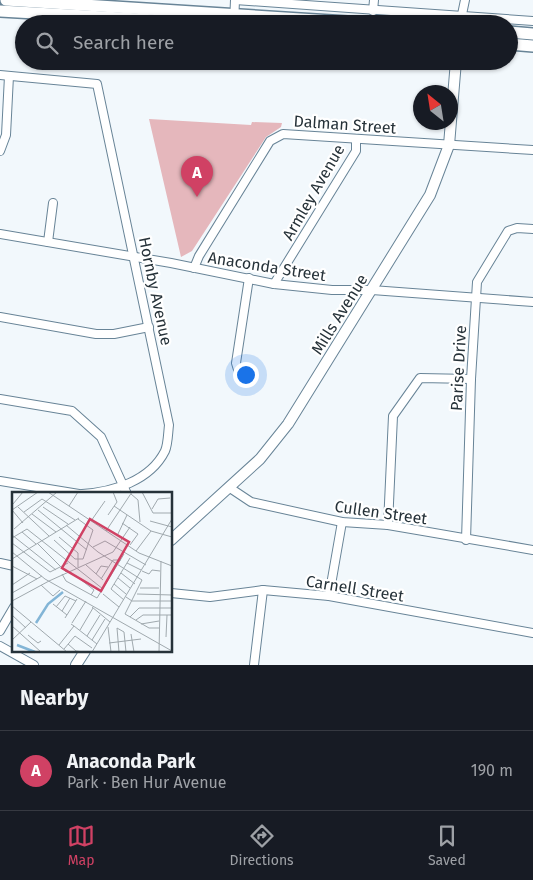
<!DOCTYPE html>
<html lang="en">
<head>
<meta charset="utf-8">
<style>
	:root { --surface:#171b24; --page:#242831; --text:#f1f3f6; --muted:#9ea1a6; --line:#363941; --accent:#d04164 }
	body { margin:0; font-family:"Fira Sans",sans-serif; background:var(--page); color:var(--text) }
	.compass { position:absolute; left:413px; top:85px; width:45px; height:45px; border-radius:50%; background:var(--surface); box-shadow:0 1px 4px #0004; rotate:330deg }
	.you { position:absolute; left:245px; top:374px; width:18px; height:18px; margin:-12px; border:4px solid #fff; border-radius:50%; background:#1a73e8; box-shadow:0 0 0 8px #1a73e833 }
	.badge { display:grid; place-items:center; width:32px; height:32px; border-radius:50%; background:var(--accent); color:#fff; font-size:16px; font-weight:700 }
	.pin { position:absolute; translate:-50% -41px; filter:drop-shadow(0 1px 2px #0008) }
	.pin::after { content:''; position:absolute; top:26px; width:18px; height:15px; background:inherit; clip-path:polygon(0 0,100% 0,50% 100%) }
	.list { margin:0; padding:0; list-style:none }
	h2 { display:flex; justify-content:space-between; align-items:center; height:65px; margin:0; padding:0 20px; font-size:21px }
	h2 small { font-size:16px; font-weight:400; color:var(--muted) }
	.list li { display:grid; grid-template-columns:32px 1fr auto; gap:15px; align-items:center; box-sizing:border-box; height:80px; padding:0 20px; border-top:1px solid var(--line) }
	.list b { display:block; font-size:19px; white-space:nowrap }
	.list p { margin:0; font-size:16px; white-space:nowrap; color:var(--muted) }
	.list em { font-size:16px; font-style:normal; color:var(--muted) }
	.icon { flex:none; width:28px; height:28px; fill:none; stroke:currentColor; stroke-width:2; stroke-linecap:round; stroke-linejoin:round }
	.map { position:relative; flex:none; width:533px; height:665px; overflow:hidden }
	.search { position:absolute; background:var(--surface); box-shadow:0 1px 4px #0004; left:15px; right:15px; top:15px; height:55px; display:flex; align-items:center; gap:12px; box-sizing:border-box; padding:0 18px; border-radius:28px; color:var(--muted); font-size:19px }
	.sheet { height:145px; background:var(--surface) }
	nav { display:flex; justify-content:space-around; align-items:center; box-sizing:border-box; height:70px; border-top:1px solid var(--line); background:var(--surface); font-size:14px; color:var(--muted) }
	nav a { display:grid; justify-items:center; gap:2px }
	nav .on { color:var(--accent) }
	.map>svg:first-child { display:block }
	.green { fill:#e5b7bc }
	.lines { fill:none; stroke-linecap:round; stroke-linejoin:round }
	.street-casing { stroke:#688497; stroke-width:10 }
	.secondary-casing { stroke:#688497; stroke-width:12 }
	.primary-casing { stroke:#688497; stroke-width:14 }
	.street { stroke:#fff; stroke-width:8 }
	.secondary { stroke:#fff; stroke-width:10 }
	.primary { stroke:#fff; stroke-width:11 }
	.labels { text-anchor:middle; stroke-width:4.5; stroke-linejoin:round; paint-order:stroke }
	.street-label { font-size:16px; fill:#263239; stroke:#fff }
	.inset-river { fill:none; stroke:#83b5d6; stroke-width:2.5 }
	.inset-road { fill:none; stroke:#a0a9ae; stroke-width:1 }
	.view { fill:#d04164; fill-opacity:0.15; stroke:#d04164; stroke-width:2.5 }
	.inset-edge { fill:none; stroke:#263239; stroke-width:2.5 }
</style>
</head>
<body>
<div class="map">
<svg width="533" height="665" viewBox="0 0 533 665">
	<rect width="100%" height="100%" fill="#f2f8fc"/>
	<path class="green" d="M 149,119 L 251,125 L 252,122 L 282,123 L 281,127 L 266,137 L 192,251 L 181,257 Z"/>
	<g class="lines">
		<defs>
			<g id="street">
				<path d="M 235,0 L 533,21"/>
				<path d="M 373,11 L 374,0"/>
				<path d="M 234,24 L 235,0"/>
				<path d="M 460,24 L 465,0"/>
				<path d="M 0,75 L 97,84 L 169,425 C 168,433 168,444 165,451 C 150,481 113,492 82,494"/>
				<path d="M 0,151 L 6,135 L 9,76"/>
				<path d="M 0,234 L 171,263 L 274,284 L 332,290 L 372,290 L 533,302"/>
				<path d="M 48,242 L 53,203"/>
				<path d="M 194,268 L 199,256 L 270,141 L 283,134 L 533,150"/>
				<path d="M 274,284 L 356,151 L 356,139"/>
				<path d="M 0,317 L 96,334 L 114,334 L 149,327"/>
				<path d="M 240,376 L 236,363 L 249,278"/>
				<path d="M 0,399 L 72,411 L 101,437 L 127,494"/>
				<path d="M 0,481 L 79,494"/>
				<path d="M 230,488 L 251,502 L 342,522 L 388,525 L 533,550"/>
				<path d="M 388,525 L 393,416 L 420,378 L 471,379"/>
				<path d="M 466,540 L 471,379 L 477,282 L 508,231 L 517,228 L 533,229"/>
				<path d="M 0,563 L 14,566"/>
				<path d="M 171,593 L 210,597 L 263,590 L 329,596 L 533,633"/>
				<path d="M 329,596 L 342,522"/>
				<path d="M 0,631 L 14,607"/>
				<path d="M 0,646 L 34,665"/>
				<path d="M 254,665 L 263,590"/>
			</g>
			<g id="secondary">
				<path d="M 171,540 L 260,459 L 288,424 L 430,195 L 449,145 L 456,61"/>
				<path d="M 76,665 L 85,651"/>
			</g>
			<g id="primary">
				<path d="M 6,0 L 379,24"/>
				<path d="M 0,11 L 225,24"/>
				<path d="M 509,32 L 533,34"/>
				<path d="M 509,44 L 533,46"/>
			</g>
		</defs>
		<use href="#street" class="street-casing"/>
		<use href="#secondary" class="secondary-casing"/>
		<use href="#primary" class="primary-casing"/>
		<use href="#street" class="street"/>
		<use href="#secondary" class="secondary"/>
		<use href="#primary" class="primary"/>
	</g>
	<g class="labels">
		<g class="street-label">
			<text transform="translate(345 124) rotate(4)" y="6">Dalman Street</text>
			<text transform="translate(313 192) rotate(-60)" y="6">Armley Avenue</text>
			<text transform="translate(267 266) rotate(9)" y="6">Anaconda Street</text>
			<text transform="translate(156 291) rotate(78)" y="6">Hornby Avenue</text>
			<text transform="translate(339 314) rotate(-58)" y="6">Mills Avenue</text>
			<text transform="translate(458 368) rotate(-87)" y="6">Parise Drive</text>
			<text transform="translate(381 512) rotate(8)" y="6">Cullen Street</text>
			<text transform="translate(355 588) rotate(9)" y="6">Carnell Street</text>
		</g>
	</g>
	<g transform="translate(12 492)">
		<rect width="160" height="160" fill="#f2f8fc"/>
		<path class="inset-river" d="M 24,131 L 36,112 L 51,100M 5,153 L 23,160"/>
		<path class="inset-road" d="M 36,0 L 127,61 L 160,74M 130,0 L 141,21M 119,2 L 126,8 L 128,30M 1,12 L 11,0M 57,14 L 66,0M 102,14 L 139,39 L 160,45M 6,15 L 37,44M 31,15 L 56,32M 140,17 L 146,7 L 158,6M 26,18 L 75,58M 12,20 L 30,7 L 63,28M 141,21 L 160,21M 20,22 L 44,40M 96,23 L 105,10 L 101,0M 79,29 L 93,9M 138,29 L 160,35M 11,31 L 0,18 L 26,0M 110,31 L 126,42 L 118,53M 54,33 L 86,60 L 130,88 L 113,122 L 137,136 L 147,136M 2,37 L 45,0M 15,37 L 91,97M 94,39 L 120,0M 10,40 L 24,52M 0,43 L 44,78M 105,44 L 115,23M 47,45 L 66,61 L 66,75M 0,46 L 15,37M 42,48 L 63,67 L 71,67 L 81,38 L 66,27M 0,51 L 38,80 L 56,71M 25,51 L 54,80M 81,55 L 93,49 L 134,73M 124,59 L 139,39M 0,60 L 33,87 L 160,159M 0,67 L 67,26M 115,71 L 129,78M 74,73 L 91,88M 0,74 L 25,87M 130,79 L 137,82 L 140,78 L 148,79M 109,81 L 123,92M 50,82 L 54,89 L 85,106 L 112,62M 84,82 L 89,74 L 96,75M 106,86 L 118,96M 68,87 L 82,98 L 79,103M 89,87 L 101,68 L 109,68M 37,89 L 101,60 L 118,35M 102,92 L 114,102M 0,93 L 18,81M 29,93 L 41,104 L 48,98M 128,96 L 147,96M 0,101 L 30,84M 91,102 L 107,115M 125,102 L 160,103M 114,105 L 120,109 L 160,109M 112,108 L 99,97 L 118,66M 0,109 L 37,89M 41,112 L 55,123M 0,114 L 55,160M 44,115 L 53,104 L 64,109M 80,115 L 98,130M 50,119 L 58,106M 0,123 L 14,136M 118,125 L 127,116 L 160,116M 53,126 L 65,107M 124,128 L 131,123 L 160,123M 60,131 L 74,109M 129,132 L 147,129M 0,134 L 29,160M 62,134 L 85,152M 96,135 L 99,160M 68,138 L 81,116M 119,142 L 122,160M 16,143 L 26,151 L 29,149M 75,144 L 88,123M 154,145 L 155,123M 0,148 L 19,130M 80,148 L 93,127M 97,151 L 129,147M 56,152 L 64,159 L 72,160M 47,153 L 62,134 L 59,132M 52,157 L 63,144 L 80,156M 80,160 L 160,27M 107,160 L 105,136 L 112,140 L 114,160M 147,160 L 149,69"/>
		<path class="view" d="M 78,27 L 117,50 L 89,99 L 50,76 Z"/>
		<rect width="160" height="160" class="inset-edge"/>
	</g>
</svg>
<svg class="compass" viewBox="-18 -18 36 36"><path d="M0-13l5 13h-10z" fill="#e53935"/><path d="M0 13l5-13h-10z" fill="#9ea1a6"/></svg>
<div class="you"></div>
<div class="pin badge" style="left:197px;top:197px">A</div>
<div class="search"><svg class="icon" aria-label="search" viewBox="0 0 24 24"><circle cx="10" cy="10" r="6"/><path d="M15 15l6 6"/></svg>Search here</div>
</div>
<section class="sheet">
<h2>Nearby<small></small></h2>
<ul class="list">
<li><span class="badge">A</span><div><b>Anaconda Park</b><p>Park · Ben Hur Avenue</p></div><em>190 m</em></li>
</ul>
</section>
<nav>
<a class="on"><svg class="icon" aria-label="map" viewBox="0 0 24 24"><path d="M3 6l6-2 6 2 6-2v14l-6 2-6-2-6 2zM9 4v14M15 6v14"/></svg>Map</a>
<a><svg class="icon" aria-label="directions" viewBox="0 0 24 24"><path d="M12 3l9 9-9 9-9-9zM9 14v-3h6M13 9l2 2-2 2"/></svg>Directions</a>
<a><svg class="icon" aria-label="saved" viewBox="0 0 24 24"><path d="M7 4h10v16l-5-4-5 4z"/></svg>Saved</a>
</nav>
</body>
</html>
